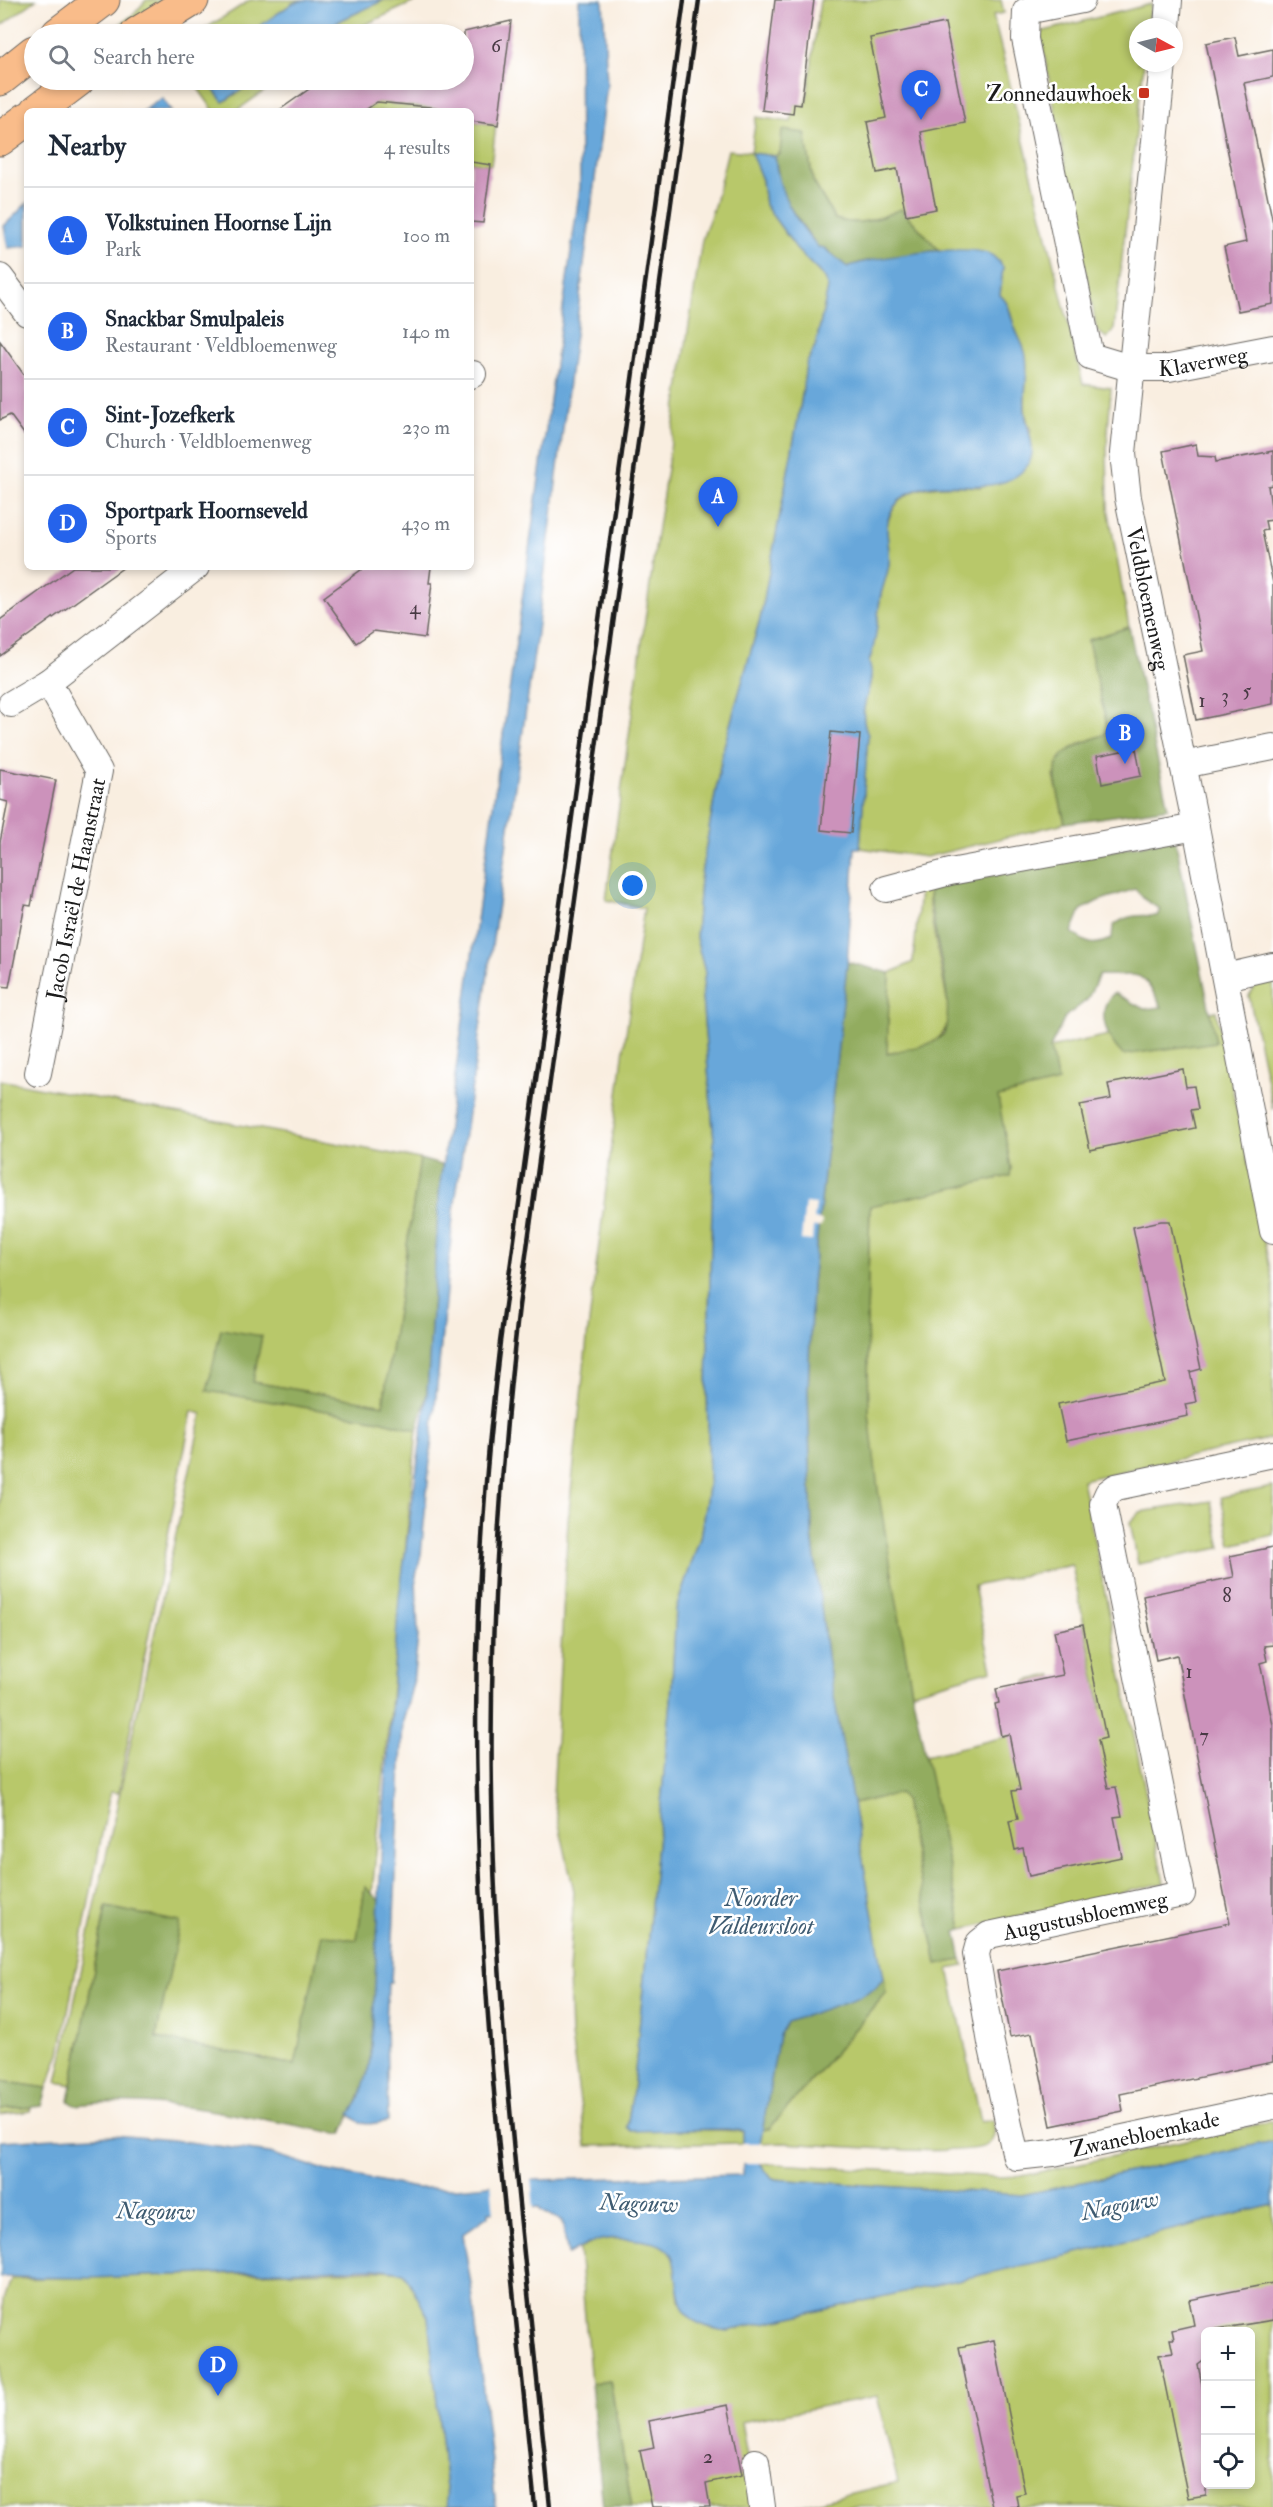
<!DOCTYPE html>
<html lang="en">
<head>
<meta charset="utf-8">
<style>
	:root { --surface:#fff; --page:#f2f2f3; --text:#1f2937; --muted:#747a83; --line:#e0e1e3; --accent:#2563eb }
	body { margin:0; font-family:"IM FELL Double Pica",serif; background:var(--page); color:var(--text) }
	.controls { position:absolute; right:18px; bottom:18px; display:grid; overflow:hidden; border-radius:9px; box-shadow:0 3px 9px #0003 }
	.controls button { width:54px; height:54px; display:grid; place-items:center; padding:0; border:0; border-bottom:2px solid var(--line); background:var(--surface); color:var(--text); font:30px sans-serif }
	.compass { position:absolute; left:1129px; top:18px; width:54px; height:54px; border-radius:50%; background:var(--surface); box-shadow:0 3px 9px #0003; rotate:97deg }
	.you { position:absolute; left:633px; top:886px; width:21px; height:21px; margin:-15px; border:4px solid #fff; border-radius:50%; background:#1a73e8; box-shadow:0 0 0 9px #1a73e833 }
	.badge { display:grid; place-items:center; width:39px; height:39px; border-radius:50%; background:var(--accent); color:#fff; font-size:20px; font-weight:700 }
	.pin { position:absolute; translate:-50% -50px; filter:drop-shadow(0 2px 3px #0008) }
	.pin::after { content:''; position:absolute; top:32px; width:21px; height:18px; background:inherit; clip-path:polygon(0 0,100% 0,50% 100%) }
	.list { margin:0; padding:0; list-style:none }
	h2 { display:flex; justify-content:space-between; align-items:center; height:78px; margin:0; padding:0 24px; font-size:26px }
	h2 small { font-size:20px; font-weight:400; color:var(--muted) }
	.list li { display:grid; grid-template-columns:39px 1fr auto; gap:18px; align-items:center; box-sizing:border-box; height:96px; padding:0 24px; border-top:2px solid var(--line) }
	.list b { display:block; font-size:22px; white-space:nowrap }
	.list p { margin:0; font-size:20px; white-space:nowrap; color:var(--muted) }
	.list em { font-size:20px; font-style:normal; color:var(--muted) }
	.icon { flex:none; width:33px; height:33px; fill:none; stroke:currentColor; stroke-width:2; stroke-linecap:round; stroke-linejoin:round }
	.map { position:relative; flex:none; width:1273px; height:2507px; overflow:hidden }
	.search { position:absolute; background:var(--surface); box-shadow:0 3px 9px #0003; left:24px; top:24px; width:450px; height:66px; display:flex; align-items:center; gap:15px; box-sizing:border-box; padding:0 21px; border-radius:33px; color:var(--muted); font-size:22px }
	.panel { position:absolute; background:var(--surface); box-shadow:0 3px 9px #0003; left:24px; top:108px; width:450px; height:462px; border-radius:9px }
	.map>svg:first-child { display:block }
	.green { fill:#b8c86a; stroke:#6a7243; stroke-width:1.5; fill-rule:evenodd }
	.forest { fill:#92ac5e; stroke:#57643d; stroke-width:1.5; fill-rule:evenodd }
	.water { fill:#68a7da; stroke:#42627b; stroke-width:1.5 }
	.pier { fill:#f9eee0 }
	.building { fill:#cc92bb }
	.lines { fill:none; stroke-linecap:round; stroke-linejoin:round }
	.minor-casing { stroke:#696661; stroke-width:28 }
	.major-casing { stroke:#696661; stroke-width:35 }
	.minor { stroke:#fff; stroke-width:26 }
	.major { stroke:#f9bc8a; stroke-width:33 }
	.rail { stroke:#1c1c1c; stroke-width:4.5 }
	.poi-dot { fill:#c8321e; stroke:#fff; stroke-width:2 }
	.labels { text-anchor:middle; stroke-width:5; stroke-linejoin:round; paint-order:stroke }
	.number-label { font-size:20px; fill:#483a44 }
	.poi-label { font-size:22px; fill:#1c1c1c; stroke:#fff; text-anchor:end }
	.street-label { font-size:22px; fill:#1c1c1c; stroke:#fff }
	.water-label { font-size:24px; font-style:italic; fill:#3e5b71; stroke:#fff }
</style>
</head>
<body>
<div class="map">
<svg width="1273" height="2507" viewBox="0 0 1273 2507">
	<rect width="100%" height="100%" fill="#fff"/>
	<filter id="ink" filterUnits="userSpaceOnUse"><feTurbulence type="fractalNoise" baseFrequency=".0167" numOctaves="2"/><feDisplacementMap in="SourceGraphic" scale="12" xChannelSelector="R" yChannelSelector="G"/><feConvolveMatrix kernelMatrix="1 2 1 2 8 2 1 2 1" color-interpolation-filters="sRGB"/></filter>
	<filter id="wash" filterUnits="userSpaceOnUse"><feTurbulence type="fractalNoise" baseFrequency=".008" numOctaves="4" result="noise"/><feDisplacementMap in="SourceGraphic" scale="24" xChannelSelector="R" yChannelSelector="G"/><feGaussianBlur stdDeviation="1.35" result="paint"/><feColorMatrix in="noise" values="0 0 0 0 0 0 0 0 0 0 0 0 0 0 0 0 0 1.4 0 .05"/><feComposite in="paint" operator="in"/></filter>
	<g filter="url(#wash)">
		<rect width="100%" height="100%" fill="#f9eee0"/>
		<g class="green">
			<path d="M 0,0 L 36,0 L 0,26 Z"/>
			<path d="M 146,0 L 166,0 L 115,34 L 107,34 L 135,13 Z"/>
			<path d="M 250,0 L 305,0 L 293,3 L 248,34 L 197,34 Z"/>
			<path d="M 384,0 L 418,0 L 345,34 L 319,34 L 335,23 Z"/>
			<path d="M 820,0 L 1001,0 L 1004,13 L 993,15 L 1083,384 L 1111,388 L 1107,446 L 1108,507 L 1129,627 L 1088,640 L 1107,726 L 1105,735 L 1078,744 L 1054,776 L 1065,823 L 926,857 L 860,848 L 868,735 C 854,704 878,687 869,662 C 877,640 877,617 881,594 C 883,584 888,573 889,563 C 891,552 885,539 887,527 C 894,481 945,484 981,487 L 1031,430 C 1019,408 1029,382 1026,357 C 1024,345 1016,335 1013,323 C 1009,310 1010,304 1000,295 L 1003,268 L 977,253 L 939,250 L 901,209 C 878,219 860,227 835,219 L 813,181 L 805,133 L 775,156 L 752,153 L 762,180 L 765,205 L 799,252 L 825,278 L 828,287 L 816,344 L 806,365 L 801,402 L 761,615 L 723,750 L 700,880 L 696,938 L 705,972 L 702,997 L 714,1140 L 707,1386 L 709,1481 L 700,1538 L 676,1609 L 671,1701 L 633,2091 L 627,2127 L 743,2131 L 744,2143 L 586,2146 L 571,2036 L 569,1973 L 574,1891 L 553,1797 L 568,1521 L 587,1338 L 625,1040 L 644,908 L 606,900 L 657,534 L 702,240 L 715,203 L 728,150 L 751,152 L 756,117 L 791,122 L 794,104 L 806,105 Z"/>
			<path d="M 1151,4 L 1148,27 L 1138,27 L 1138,63 L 1144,63 L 1114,330 L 1107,338 L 1097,331 L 1040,32 Z"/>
			<path d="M 192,80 L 206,80 L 224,102 L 256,80 L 280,80 L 236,111 L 214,111 Z"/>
			<path d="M 377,102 L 445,110 L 364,111 Z"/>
			<path d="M 471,121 L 496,125 L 491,165 L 471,162 Z"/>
			<path d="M 929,888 L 929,907 L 949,1010 C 948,1049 918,1046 886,1054 L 890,973 L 913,962 L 920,890 Z"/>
			<path d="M 1273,978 L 1273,1110 L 1249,996 L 1258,981 Z"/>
			<path d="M 1216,1011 L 1273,1283 L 1273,1438 L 1082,1480 L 1164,1883 L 962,1929 L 925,1756 L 1038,1729 L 1026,1681 L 1052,1675 L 1064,1723 L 1074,1714 L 1101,1707 L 1072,1565 L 974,1586 L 992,1670 L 912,1692 C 896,1600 874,1506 869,1412 C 865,1344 868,1274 870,1206 L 1010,1176 L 1011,1168 L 997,1097 L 1058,1082 L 1050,1048 Z"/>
			<path d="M 0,1080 L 420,1159 L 383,1405 L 253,1382 L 221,1330 L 210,1391 L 380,1420 L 417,1430 L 372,1894 L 365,1888 L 357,1940 L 322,1935 L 296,2065 L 156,2038 L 179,1922 L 106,1907 L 72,2085 L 57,2082 L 202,1414 L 192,1411 L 118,1793 L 110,1792 L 60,2053 L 47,2088 L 0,2081 Z"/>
			<path d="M 1273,1487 L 1273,1535 L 1231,1545 L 1221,1497 Z"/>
			<path d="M 1211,1501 L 1221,1548 L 1138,1564 L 1130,1522 L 1140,1512 Z"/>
			<path d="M 899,1793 L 904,1799 L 937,1964 L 962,1960 L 964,1966 L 949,1969 L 981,2122 L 993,2120 C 995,2129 996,2139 987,2145 C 968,2158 815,2144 783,2143 L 760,2144 L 761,2130 L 769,2129 L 886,1993 L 853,1804 Z"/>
			<path d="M 31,2107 L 30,2111 L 0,2115 L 0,2110 Z"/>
			<path d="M 1273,2121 L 1273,2141 L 1022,2195 L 772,2179 L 760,2163 L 999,2177 L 1022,2176 Z"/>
			<path d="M 1273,2205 L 1273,2507 L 795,2507 L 898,2482 L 877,2396 L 741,2422 L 756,2507 L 632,2507 L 610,2381 L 591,2383 L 579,2249 C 586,2246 593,2242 600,2240 C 614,2237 660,2239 669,2250 C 679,2262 677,2286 679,2301 L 728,2331 L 1065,2256 ZM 1206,2332 L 1250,2332 L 1250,2484 L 1206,2484 Z"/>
			<path d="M 380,2270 L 404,2272 L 428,2317 L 448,2507 L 0,2507 L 0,2349 L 4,2300 L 11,2279 Z"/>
		</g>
		<g class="forest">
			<path d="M 782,130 L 805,133 L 813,181 L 835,219 C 860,227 878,219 901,209 L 939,250 L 862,262 L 847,267 L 825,248 L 818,247 L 782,197 L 775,156 L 780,154 Z"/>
			<path d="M 1129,627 L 1168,808 L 1065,823 C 1052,765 1043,756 1106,734 L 1107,726 L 1088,640 Z"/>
			<path d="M 1175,838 L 1216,1042 L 1123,1055 C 1107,1039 1094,1011 1114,993 L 1144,1009 L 1162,1007 C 1138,966 1145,977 1099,975 L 1087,1000 L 1065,1017 L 1050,1048 L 1058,1082 L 998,1097 L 1011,1168 L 1010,1176 L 870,1206 L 867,1316 L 869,1413 L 878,1490 L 912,1692 L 962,1929 L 956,1931 L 962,1960 L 937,1964 L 904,1799 L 899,1793 L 853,1804 L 828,1663 L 812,1535 L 808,1391 L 812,1283 L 847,962 L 890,973 L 887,1054 L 932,1043 L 944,1034 C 957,999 930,929 929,888 ZM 1135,889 L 1145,900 L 1160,909 L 1157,916 C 1140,915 1127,914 1113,926 L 1112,938 C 1095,947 1087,945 1072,932 L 1081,910 L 1098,901 Z"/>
			<path d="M 420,1159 L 444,1166 L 440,1183 L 427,1394 L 417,1430 L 380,1420 L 207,1391 L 221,1329 L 262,1336 L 253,1382 L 383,1405 Z"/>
			<path d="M 365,1887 L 380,1901 C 377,1953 379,2021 368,2071 C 364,2094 350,2113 342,2134 C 262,2120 154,2094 75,2105 L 69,2101 L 106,1907 L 180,1922 L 156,2038 L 295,2065 L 322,1934 L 357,1940 Z"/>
			<path d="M 884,1978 L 886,1993 L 769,2129 L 761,2130 L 779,2035 L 787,2022 L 875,1988 Z"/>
			<path d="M 0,2081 L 47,2088 L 42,2106 L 0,2110 Z"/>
			<path d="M 610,2381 L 632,2507 L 603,2507 L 591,2383 Z"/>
		</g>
		<g class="water">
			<path d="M 305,0 L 384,0 L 335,23 L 319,34 L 248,34 L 293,3 Z"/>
			<path d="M 579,0 L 603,0 L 607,85 L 536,640 L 453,1217 L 421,1555 L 416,1576 L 418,1637 L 413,1683 L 403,1721 L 391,1982 L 388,1983 L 386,2025 L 388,2121 C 371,2124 362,2128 350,2114 L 360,2098 L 368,2072 L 372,2045 L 382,1835 L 399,1598 L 427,1394 L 440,1183 L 580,187 Z"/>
			<path d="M 206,80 L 256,80 L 223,102 Z"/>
			<path d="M 162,98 L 171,111 L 143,111 Z"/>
			<path d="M 751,153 L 775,156 C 778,194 794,218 818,247 L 824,248 L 847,267 C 877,257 961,243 990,254 C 995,257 1000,263 1003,267 L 1000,295 C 1010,304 1009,310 1013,322 C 1016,334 1024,344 1026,356 C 1029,375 1023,393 1025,411 C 1026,432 1044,456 1019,474 C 984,501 929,468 898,502 C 878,524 892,542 889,564 C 888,575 882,587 880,599 C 877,621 877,641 869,662 C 878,687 854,704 868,735 L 860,848 L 855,848 L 847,965 L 812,1283 L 808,1391 L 812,1535 L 828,1663 L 884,1978 L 875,1988 L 857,1998 L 787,2022 L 779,2035 L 760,2144 L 760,2163 L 772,2179 L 1022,2195 L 1273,2141 L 1273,2205 L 1065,2256 L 728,2331 C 688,2326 680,2314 676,2276 C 675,2267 674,2256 668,2250 C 658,2239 615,2237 601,2240 C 590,2242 578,2249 568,2255 L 562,2221 L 540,2210 L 539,2207 L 489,2212 L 489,2215 L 463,2234 L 472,2291 L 496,2507 L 448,2507 L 428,2317 L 404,2272 L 375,2268 L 91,2278 L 0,2277 L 0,2141 L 113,2135 L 173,2140 L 270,2153 L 324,2170 L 416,2188 L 457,2188 L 536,2180 L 743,2175 L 743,2131 L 726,2129 L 631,2131 L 627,2127 L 633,2091 L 671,1701 L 676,1609 L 700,1538 L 709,1481 L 707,1386 L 714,1140 L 702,997 L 705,972 L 696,938 L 700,880 L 723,750 L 761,615 L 801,402 L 806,365 L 816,344 L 828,288 L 825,278 L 799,252 L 765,205 L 762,180 Z"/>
			<path d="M 27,203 L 27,246 L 8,248 L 4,226 Z"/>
		</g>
		<g class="pier">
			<path d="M 805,1203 L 816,1204 L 814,1219 L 822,1221 L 821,1227 L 813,1227 L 812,1241 L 801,1240 Z"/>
			<path d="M 741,2143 L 763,2143 L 764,2163 L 741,2163 Z"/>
			<path d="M 531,2177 L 534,2210 L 494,2214 L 491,2182 Z"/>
		</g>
		<g id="blocks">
			<g class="building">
				<path d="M 775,0 L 814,0 L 801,105 L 794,104 L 793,114 L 762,110 Z"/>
				<path d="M 511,21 L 498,125 L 471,121 L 471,111 L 377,102 L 364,111 L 278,111 L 322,80 L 464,80 L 464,32 Z"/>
				<path d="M 945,23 L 965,123 L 921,132 L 936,209 L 906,215 L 897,169 L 877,173 L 867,122 L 886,118 L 870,38 Z"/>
				<path d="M 1235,37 L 1239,56 L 1273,49 L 1273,77 L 1244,83 L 1273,223 L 1273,304 L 1238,311 L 1224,247 L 1246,242 L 1206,43 Z"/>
				<path d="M 471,162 L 491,165 L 483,223 L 471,222 Z"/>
				<path d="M 0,341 L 27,379 L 27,438 L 10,415 L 0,420 Z"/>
				<path d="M 1196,444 L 1198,456 L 1215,457 L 1216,462 L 1273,451 L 1273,485 L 1268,486 L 1273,520 L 1265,521 L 1267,530 L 1262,531 L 1273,583 L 1273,704 L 1196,720 L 1183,655 L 1203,651 L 1163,451 Z"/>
				<path d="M 73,567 L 124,567 L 0,656 L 0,620 Z"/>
				<path d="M 365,567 L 431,567 L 429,583 L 432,583 L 425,638 L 374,631 L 356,643 L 324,597 Z"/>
				<path d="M 831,732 L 860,735 L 851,833 L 821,830 Z"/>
				<path d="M 1136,748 L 1141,776 L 1102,784 L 1097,756 Z"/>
				<path d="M 0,769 L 56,780 L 31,906 L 25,905 L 9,987 L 0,986 L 0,842 L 8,802 L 0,800 Z"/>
				<path d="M 1183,1069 L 1186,1087 L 1194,1086 L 1198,1109 L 1191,1110 L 1195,1128 L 1090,1150 L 1080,1105 L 1111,1099 L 1108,1084 Z"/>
				<path d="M 1161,1221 L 1170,1221 L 1201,1369 L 1190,1372 L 1196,1402 L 1185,1404 L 1188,1416 L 1066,1441 L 1058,1404 L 1165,1382 L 1133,1227 Z"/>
				<path d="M 1273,1547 L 1273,1645 L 1264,1646 L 1267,1661 L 1260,1663 L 1273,1725 L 1273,2062 L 1120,2094 L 1123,2111 L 1051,2126 L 1032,2033 L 1010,2037 L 997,1971 L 1230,1923 L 1177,1655 L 1156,1660 L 1143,1596 L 1234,1577 L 1230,1556 Z"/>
				<path d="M 1083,1625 L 1106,1738 L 1098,1740 L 1108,1788 L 1116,1787 L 1122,1816 L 1114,1817 L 1122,1857 L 1029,1876 L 1023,1848 L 1015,1850 L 1009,1821 L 1018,1819 L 1012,1791 L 1020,1790 L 1009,1734 L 1001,1736 L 995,1704 L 999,1703 L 996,1689 L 1063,1675 L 1054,1631 Z"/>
				<path d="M 1273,2283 L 1273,2320 L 1206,2331 L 1206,2359 L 1198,2365 L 1206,2404 L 1206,2495 L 1188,2498 L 1159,2355 L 1173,2353 L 1170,2339 L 1174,2339 L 1172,2330 L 1194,2325 L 1189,2300 Z"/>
				<path d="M 994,2340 L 1025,2493 L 1016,2495 L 1018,2507 L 992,2507 L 959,2347 Z"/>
				<path d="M 728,2405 L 742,2475 L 706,2483 L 710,2507 L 652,2507 L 640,2451 L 654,2448 L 649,2421 Z"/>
			</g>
		</g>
	</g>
	<g filter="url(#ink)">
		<use href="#blocks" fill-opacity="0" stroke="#696661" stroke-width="1.5"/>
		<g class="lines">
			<defs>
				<g id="minor">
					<path id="s1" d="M 1082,0 L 1026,11 L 1025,39 L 1090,356 L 1130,368 L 1169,368 L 1273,348"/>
					<path d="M 1167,27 L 1169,0"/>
					<path id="s2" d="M 1163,63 L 1123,453 L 1128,498 L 1196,827 L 1273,1231"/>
					<path d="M 0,277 L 27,313"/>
					<path d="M 471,375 L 473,374"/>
					<path d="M 11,704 L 48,682 L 196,567"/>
					<path d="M 1183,765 L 1273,747"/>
					<path d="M 886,889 L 950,872 L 1196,827"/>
					<path d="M 1226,977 L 1273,966"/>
					<path id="s3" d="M 38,1073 L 99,771 L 48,682"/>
					<path id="s4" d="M 1273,1454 L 1116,1487 L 1108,1493 L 1103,1504 L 1182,1894 L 989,1935 L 979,1943 L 976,1954 L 991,2043 L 1016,2157 L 1053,2153 L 1273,2106"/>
					<path d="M 756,2462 L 762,2507"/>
				</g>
				<g id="major">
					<path d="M 58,34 L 103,0"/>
					<path d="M 137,34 L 192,0"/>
					<path d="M 0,79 L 34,52"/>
					<path d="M 37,111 L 78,80"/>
					<path d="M 0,139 L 27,119"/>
				</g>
			</defs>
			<use href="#minor" class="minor-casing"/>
			<use href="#major" class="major-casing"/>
			<use href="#minor" class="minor"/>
			<use href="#major" class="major"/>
			<g class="rail">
				<path d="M 535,2507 C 512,2270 482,2032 477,1793 C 473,1643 482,1492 500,1342 L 684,0"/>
				<path d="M 550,2507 C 527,2271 496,2033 492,1795 C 489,1631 500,1469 519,1306 L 699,0"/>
			</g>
		</g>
	</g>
	<rect class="poi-dot" x="1138" y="87" width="12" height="12" rx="3"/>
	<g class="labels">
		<g class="number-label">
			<text x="496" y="52">6</text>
			<text x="415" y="614">4</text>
			<text x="1247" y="697">5</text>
			<text x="1225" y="702">3</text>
			<text x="1202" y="707">1</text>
			<text x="1227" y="1602">8</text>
			<text x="1189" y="1678">1</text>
			<text x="1204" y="1742">7</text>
			<text x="708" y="2463">2</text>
		</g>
		<g class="poi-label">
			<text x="1132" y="101">Zonnedauwhoek</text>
		</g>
		<g class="street-label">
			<text dy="8" stroke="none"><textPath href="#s1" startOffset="524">Klaverweg</textPath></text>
			<text dy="8" stroke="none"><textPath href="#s2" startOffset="540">Veldbloemenweg</textPath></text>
			<text dy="8" stroke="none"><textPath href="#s3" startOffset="188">Jacob Israël de Haanstraat</textPath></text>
			<text transform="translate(1085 1915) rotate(-12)" y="8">Augustusbloemweg</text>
			<text dy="8" stroke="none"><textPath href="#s4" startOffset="1140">Zwanebloemkade</textPath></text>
		</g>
		<g class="water-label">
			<text x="761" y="1906">Noorder<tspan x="761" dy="28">Valdeursloot</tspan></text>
			<text transform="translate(639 2203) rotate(2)" y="8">Nagouw</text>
			<text transform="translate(1120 2205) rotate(-11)" y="8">Nagouw</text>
			<text transform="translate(156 2211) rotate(1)" y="8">Nagouw</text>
		</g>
	</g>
</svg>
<div class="controls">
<button>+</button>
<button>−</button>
<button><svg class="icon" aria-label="locate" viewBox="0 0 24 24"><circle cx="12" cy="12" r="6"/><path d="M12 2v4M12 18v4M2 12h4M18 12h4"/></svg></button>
</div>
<svg class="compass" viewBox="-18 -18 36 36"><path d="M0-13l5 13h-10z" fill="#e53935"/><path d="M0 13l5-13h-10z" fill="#747a83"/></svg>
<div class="you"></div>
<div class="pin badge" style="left:718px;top:527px">A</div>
<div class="pin badge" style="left:1125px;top:764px">B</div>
<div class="pin badge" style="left:921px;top:120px">C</div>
<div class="pin badge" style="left:218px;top:2396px">D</div>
<div class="search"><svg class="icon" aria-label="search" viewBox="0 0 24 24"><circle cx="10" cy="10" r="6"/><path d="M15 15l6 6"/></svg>Search here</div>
<section class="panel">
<h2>Nearby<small>4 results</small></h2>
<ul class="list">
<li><span class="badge">A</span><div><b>Volkstuinen Hoornse Lijn</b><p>Park</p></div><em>100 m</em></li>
<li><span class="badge">B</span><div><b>Snackbar Smulpaleis</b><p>Restaurant · Veldbloemenweg</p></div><em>140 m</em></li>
<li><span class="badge">C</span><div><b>Sint-Jozefkerk</b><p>Church · Veldbloemenweg</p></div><em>230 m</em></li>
<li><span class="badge">D</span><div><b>Sportpark Hoornseveld</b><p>Sports</p></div><em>430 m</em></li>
</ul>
</section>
</div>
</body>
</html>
